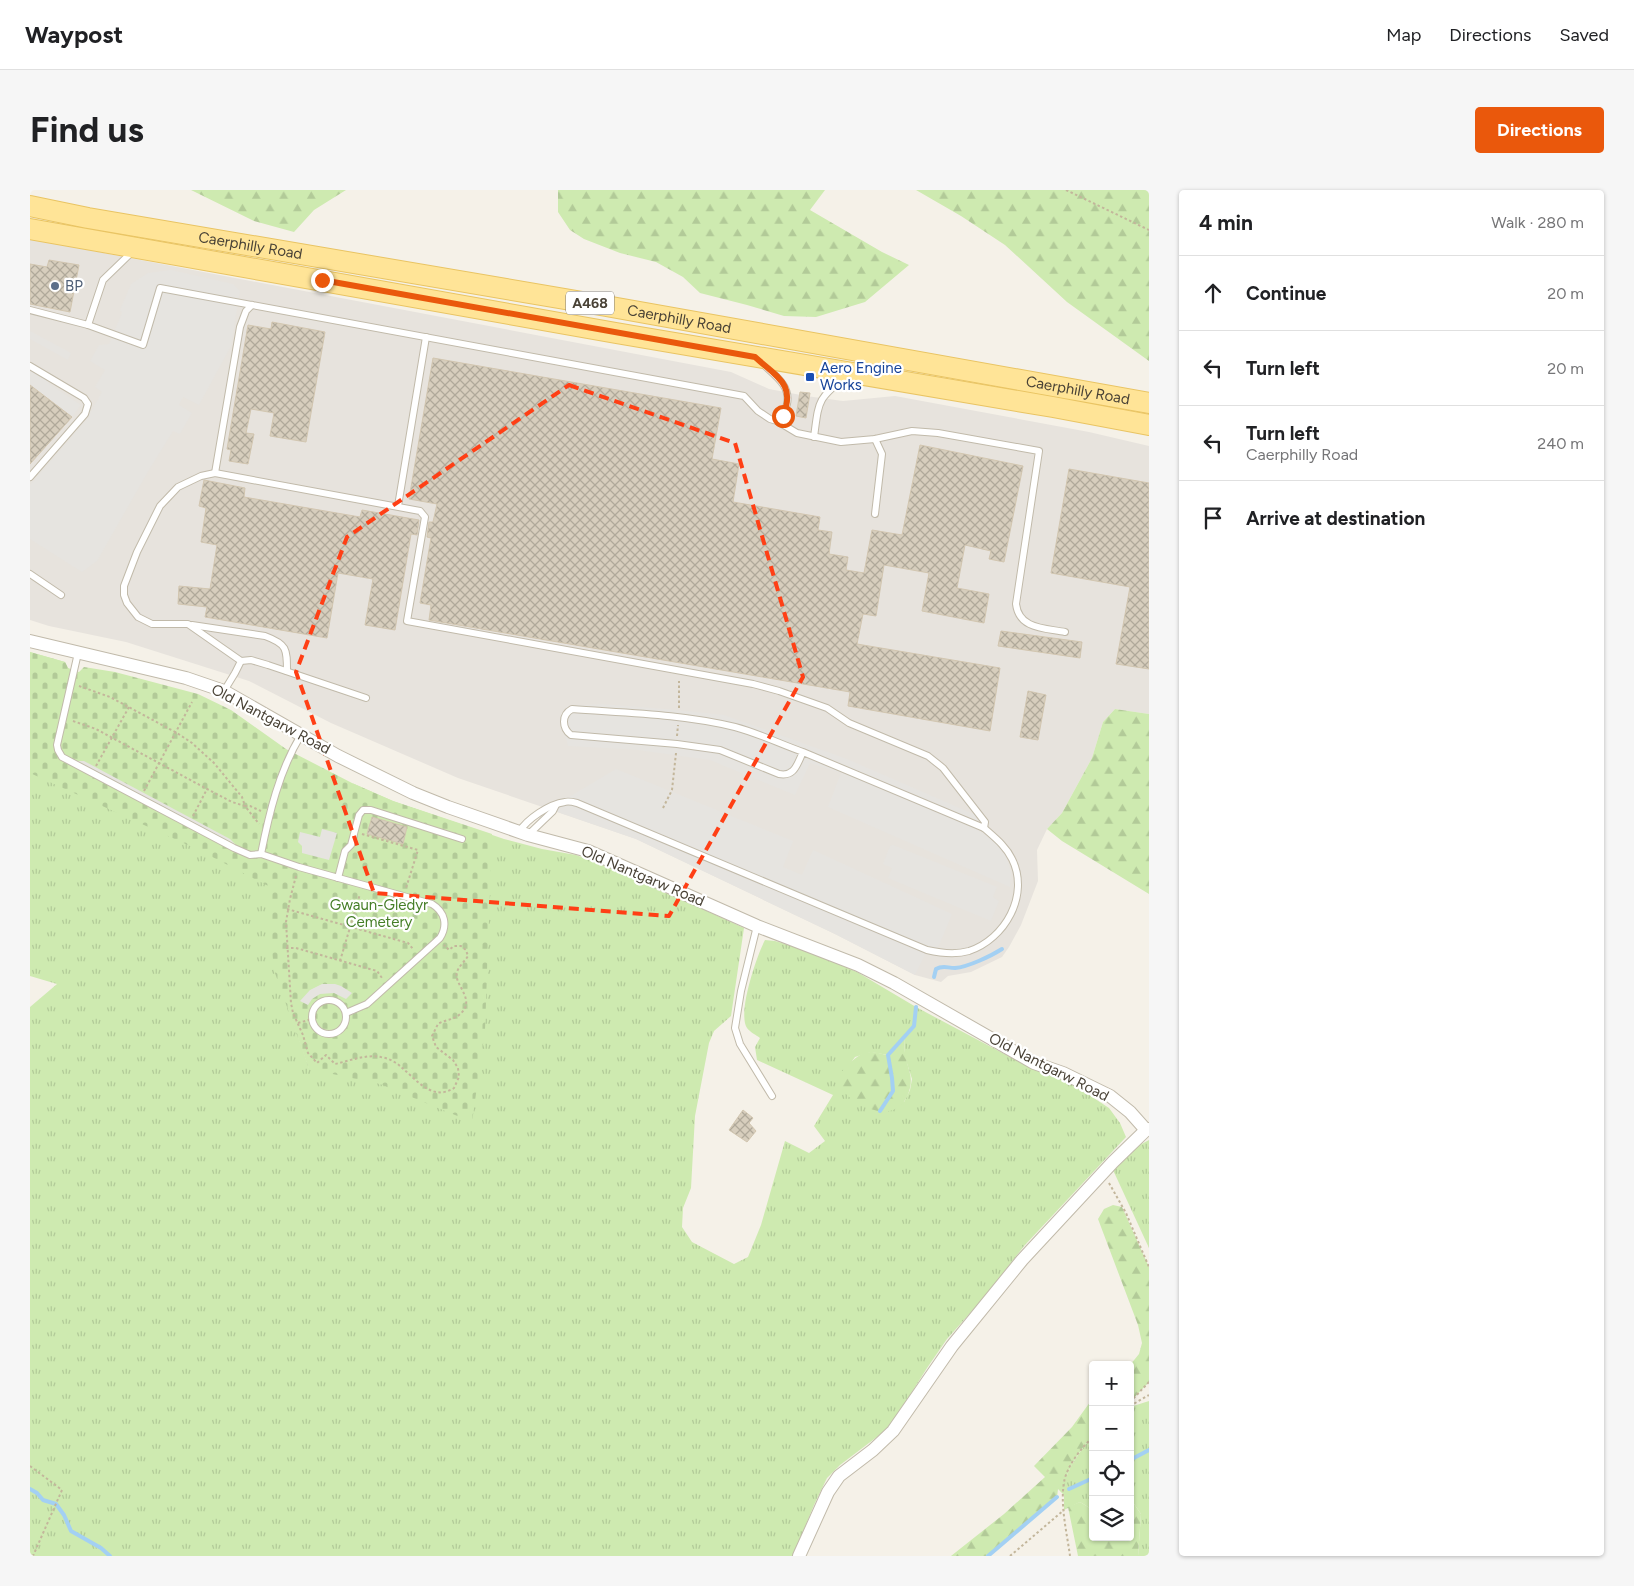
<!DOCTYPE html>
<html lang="en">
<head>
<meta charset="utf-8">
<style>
	:root { --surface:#fff; --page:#f6f6f6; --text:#202124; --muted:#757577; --line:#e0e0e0; --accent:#ea580c }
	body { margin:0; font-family:Figtree,sans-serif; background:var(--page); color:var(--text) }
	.controls { position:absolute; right:15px; bottom:15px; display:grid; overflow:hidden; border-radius:5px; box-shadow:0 1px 4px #0004 }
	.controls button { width:45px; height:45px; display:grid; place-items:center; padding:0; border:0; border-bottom:1px solid var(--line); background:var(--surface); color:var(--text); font:25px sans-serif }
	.stop { position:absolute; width:15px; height:15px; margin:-11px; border:4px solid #ea580c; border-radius:50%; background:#fff }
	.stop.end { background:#ea580c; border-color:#fff; box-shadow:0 1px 5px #0008 }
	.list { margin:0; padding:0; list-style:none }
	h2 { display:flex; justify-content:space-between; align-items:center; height:65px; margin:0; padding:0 20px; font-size:21px }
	h2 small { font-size:16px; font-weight:400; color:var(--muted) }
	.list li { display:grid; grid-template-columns:32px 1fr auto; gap:15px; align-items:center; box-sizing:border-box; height:75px; padding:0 20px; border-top:1px solid var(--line) }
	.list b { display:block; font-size:19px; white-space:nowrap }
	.list p { margin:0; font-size:16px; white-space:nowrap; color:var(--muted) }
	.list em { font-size:16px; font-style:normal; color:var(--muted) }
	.icon { flex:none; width:28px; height:28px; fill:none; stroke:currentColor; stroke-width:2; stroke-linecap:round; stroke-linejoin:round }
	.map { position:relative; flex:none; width:1119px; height:1366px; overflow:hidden; border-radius:5px }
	header { display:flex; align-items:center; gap:30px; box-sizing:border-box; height:70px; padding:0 25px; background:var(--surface); border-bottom:1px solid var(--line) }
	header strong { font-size:24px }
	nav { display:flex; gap:28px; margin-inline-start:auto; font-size:18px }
	.intro { display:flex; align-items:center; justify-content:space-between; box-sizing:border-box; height:120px; padding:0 30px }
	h1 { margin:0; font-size:35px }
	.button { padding:12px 22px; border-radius:5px; background:var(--accent); color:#fff; font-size:18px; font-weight:700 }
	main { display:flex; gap:30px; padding:0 30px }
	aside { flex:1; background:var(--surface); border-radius:5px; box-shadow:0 1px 4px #0004 }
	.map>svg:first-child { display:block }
	.industrial { fill:#e7e3dd }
	.grass { fill:url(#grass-tufts); fill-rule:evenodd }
	.forest { fill:url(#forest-firs) }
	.cemetery { fill:url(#cemetery-stones) }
	.parking { fill:#e6e4e0 }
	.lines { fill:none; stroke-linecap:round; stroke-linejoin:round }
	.stream { stroke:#a3d0f3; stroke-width:4 }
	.building { fill:url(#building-cross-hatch); stroke:#d2c6b0 }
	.service-casing { stroke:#c1baaa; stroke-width:8 }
	.minor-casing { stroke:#c1baaa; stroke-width:14 }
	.primary-casing { stroke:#e9c463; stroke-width:22 }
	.path { stroke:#c3b69b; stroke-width:2; stroke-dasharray:2.5 2.5; stroke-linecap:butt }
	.service { stroke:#fff; stroke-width:6 }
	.minor { stroke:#fff; stroke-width:12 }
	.primary { stroke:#ffe497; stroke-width:20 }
	.route { stroke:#ea580c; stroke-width:6 }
	.marked { fill:none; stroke:#ff3f15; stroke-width:4; stroke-dasharray:10 6; stroke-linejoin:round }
	.service-dot { fill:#5c6f8a; stroke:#fff; stroke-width:2 }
	.transit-dot { fill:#1a4fb4; stroke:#fff; stroke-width:2 }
	.labels { text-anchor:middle; stroke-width:4.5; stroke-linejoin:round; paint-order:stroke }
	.shield { fill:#fff; stroke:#807b72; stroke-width:1 }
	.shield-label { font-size:14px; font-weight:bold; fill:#494236 }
	.street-label { font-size:15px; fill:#494236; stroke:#fff }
	.service-label { font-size:15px; fill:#4e5e75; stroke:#fff; text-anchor:start }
	.transit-label { font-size:15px; fill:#164399; stroke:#fff; text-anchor:start }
	.park-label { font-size:15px; fill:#457e27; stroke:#fff }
</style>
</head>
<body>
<header>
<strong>Waypost</strong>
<nav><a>Map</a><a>Directions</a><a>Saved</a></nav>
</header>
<div class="intro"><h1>Find us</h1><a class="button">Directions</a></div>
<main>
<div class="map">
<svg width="1119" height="1366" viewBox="0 0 1119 1366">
	<defs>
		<pattern id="grass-tufts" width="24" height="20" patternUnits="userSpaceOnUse" patternTransform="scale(1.25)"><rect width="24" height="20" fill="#ceeab0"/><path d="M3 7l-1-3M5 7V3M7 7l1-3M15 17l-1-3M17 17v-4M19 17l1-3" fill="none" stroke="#b2ca98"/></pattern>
		<pattern id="forest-firs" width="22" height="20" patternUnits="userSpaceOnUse" patternTransform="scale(1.25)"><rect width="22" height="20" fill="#ceeab0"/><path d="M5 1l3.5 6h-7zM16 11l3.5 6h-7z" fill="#b2ca98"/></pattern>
		<pattern id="cemetery-stones" width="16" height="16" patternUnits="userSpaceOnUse" patternTransform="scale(1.25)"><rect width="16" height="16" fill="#ceeab0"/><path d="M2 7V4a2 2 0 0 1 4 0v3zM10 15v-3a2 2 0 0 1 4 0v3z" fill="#b2ca98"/></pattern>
		<pattern id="building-cross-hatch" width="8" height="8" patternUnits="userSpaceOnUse" patternTransform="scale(1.25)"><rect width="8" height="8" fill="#d7cebd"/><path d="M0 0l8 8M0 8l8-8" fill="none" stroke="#b0a99a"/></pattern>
	</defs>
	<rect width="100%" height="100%" fill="#f5f1e8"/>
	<path class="industrial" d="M 0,49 L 701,182 L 739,199 L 776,206 L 813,211 L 865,206 L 1059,242 L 1119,256 L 1119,524 L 1085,519 L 1073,532 L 1062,568 L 1032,623 L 1017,639 L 1007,660 L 1008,691 L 991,735 L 979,757 L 972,767 L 941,782 L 918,786 L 911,792 L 885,785 L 805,744 L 606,649 L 428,588 L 301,533 L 219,491 L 96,452 L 19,436 L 0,430 Z"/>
	<g class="grass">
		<path d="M 0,462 L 35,472 L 38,478 L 240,675 L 256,812 L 279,878 L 378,627 L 322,593 L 363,611 L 474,649 L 512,659 L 546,665 L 592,682 L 714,738 L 701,826 L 684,841 L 679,853 L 665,926 L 661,998 L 653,1018 L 652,1037 L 662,1052 L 704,1074 L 718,1067 L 731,1035 L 755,951 L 779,963 L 795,951 L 784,936 L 803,905 L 727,870 L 725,857 L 730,848 C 726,845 720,842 717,838 C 707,823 727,765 735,750 L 745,751 L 781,762 L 827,782 L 886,817 L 993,874 L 1044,895 L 1079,918 L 1090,933 L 1096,947 L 994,1056 L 957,1104 L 917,1149 L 897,1178 L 860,1237 L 810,1275 L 797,1288 L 784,1315 L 763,1366 L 0,1366 L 0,817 L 27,794 L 0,786 ZM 875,846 L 875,867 L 882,889 L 880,900 L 874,912 L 817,878 L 825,867 L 841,862 L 858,865 Z"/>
		<path d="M 1119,950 L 1119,1058 L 1083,980 L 1106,957 Z"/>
		<path d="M 1119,1211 L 1119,1366 L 1108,1366 L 1111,1324 L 1100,1308 L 1100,1263 L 1103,1257 L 1100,1253 L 1100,1217 Z"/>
		<path d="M 1056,1253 L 1063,1257 L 1063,1320 L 1050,1312 L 1034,1320 L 1034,1292 L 1041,1276 Z"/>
	</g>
	<g class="forest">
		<path d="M 161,0 L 316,0 L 284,20 L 264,42 L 224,31 Z"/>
		<path d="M 528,0 L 795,0 L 780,20 L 852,62 L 879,75 L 835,112 L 786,127 L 754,126 L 717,115 L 670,103 L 653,87 L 626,72 L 590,63 L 554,49 L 540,40 L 528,22 Z"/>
		<path d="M 886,0 L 1119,0 L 1119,171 L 1037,112 L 975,55 L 931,26 Z"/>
		<path d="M 1085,519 L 1119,524 L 1119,704 L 1032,651 L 1017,639 L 1032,623 L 1062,568 L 1073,532 Z"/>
		<path d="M 875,845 C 875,852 874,861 876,868 C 878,879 883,887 880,898 C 869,942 819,915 804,890 C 814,880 827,861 842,862 C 848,862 853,865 858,865 Z"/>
		<path d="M 1083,1015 L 1092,1017 L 1119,1077 L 1119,1192 L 1100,1212 L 1100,1175 L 1109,1164 L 1112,1153 L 1108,1135 L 1068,1029 L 1074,1019 Z"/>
		<path d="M 1063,1208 L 1063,1257 L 1056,1253 C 1044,1271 1034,1282 1034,1305 L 1028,1299 L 1027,1307 L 958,1366 L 921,1366 L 974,1324 L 1015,1287 L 1004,1276 L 1042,1237 Z"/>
		<path d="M 1100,1308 L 1111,1324 L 1108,1366 L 1048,1366 L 1038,1317 L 1050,1312 L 1063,1320 L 1063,1347 L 1100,1347 Z"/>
	</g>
	<path class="cemetery" d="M 0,462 L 35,472 L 38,478 L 49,482 L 54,477 L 85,482 L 168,504 L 201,520 L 256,559 L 322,593 L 363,611 L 462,644 L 455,840 L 442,932 L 350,894 L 279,879 L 245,783 L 238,737 L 242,698 L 171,661 L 0,583 Z"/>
	<g class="parking">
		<path d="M 141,80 L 203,94 L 210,101 L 201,156 L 169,215 L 153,207 L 149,215 L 162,223 L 150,244 L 143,241 L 119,280 L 67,371 L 52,382 L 0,349 L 0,295 L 57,229 L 72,202 L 65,197 L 75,180 L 60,171 L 69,155 L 79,154 L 92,123 L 90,120 L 101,94 L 118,83 Z"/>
		<path d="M 0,141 L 41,163 L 38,170 L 0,149 Z"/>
		<path d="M 0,178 L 17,189 L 18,193 L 51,215 L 42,227 L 0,195 Z"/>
		<path d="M 570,514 L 636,519 L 694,525 L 817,569 L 948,626 L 946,639 L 966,652 L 976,666 L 981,682 L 980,697 L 798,617 L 811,583 L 780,573 L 765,605 L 680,570 L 608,560 L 538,556 L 534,542 L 533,525 L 537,516 Z"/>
		<path d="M 46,571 L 54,571 L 200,649 L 206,655 Z"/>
		<path d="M 586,579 L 763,651 L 753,677 L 772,685 L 783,660 L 922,724 L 910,753 L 903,765 L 896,763 L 885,785 L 805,744 L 606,649 L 519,619 Z"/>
		<path d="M 292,639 L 307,643 L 299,670 L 272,663 L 272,656 L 268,652 L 270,642 L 290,647 Z"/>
		<path d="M 863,655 L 967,697 L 963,707 L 969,711 L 961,731 L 858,688 L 862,678 L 853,674 L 860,656 Z"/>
		<path d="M 292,794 L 305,794 L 311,796 L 322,803 L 316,809 L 304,803 L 290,804 L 282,809 L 278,815 L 270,811 L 280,800 Z"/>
	</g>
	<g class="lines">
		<g class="stream">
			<path d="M 904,787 L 906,779 C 913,775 917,778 925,778 C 938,777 961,766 972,759"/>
			<path d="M 850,921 L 863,901 L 862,888 L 858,865 L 884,836 L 886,817"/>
			<path d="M 1100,1270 L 1119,1260"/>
			<path d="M 0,1299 L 7,1303 L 13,1310 L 26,1314 L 34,1325 L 41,1341 L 71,1358 L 80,1366"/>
			<path d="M 1039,1299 L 1063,1288"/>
			<path d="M 958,1366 L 1027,1307"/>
		</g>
	</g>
	<g class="building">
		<path d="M 19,70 L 49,75 L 40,122 L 0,114 L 0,74 L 17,77 Z"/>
		<path d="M 242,132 L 295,142 L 276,252 L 240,246 L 244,223 L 221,219 L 216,243 L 224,244 L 218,274 L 199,271 L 201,260 L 197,259 L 218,135 L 241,139 Z"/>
		<path d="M 403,168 L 691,218 L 682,269 L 709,274 L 703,312 L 790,327 L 788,340 L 802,342 L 799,364 L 818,367 L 816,380 L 834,383 L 842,340 L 872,345 L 890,255 L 993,276 L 974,372 L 959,369 L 961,361 L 935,355 L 927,398 L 959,404 L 954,433 L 892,421 L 899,383 L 854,375 L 846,426 L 833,424 L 827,454 L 970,478 L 960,541 L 818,516 L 820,502 L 399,430 L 401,415 L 390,413 L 401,348 L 397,347 L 399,332 L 403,332 L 407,314 L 379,309 Z"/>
		<path d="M 0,195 L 42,227 L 0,274 Z"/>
		<path d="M 770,202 L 780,203 L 776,228 L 766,226 Z"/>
		<path d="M 1039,279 L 1119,293 L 1119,479 L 1086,474 L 1100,397 L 1021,383 Z"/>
		<path d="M 174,290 L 215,298 L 214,307 L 330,327 L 332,320 L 389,330 L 387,345 L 381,344 L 365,440 L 335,435 L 343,389 L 308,383 L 297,448 L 175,427 L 177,417 L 148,414 L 149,396 L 180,399 L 187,355 L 171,352 L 176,318 L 169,316 Z"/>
		<path d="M 971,441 L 1052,452 L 1050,468 L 968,456 Z"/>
		<path d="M 998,501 L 1016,505 L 1008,550 L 990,547 Z"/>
		<path d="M 342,627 L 377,637 L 373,654 L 337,644 Z"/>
		<path d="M 713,920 L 723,928 L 719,933 L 726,941 L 717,952 L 699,940 Z"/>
	</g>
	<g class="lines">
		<defs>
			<g id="service">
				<path d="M 0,120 L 58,135 L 73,90 L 103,61"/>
				<path d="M 58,135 L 113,155 L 130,98 L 714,206 L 728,221 L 740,229 L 747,231 L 767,243 L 811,252 L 845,249 L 882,241 L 908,243 L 1009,261 L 986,414 C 989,439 1014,438 1035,442"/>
				<path d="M 732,173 C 744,185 761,195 757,214 C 755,221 753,226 747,231"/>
				<path d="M 0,176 L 54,208 L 58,214 L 55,224 L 0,287"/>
				<path d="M 784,247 C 789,210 787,210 816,186"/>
				<path d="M 185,283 L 210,137 L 216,121 L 222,115"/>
				<path d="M 368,316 L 396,147"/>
				<path d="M 845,324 L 852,264 L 845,249"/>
				<path d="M 0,384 L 31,405"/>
				<path d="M 162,435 L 235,446 C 257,454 257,459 257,481"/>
				<path d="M 48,463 L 27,555 L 28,560 L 32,567 L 204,658 L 220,665 L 231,664 L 269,677 L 402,714 C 415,722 418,735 410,748 L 337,814 L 316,823"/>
				<path d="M 211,471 L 221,470 L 238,475 L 336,508"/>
				<path d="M 194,501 L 205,483 L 211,471 L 158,434 L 122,434 L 108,427 L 97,413 L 94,405 L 94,396 L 107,362 L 130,316 L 148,297 L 171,286 L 185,283 L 390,321 L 395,327 L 377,431 L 723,494 L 749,501 L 797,518 L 819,533 L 898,566 L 913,578 L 955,632 L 954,638"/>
				<path d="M 489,642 C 497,629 519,614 535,612 C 538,611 543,612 547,613 L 897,760 C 910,763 925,765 939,761 C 975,749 1000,705 982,669 C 976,656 964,647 954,638 L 773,562 C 767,574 765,587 749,584 L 690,560 L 647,554 L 541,545 C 532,538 531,525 542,519 C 596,523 652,524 705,537 C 728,543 750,554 773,562"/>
				<path d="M 498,645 L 523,621 L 526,615"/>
				<path d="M 231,664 C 239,624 249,581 271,545"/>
				<path d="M 308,688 L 315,661 L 321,655 L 329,625 L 333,620 L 341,620 L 432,649"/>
				<path d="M 727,736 L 711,801 L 705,838 L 710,854 L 742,906"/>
				<circle cx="299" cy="827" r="17"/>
			</g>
			<g id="minor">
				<path d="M 0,451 L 156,488 L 194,501 L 308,566 L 383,603 L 418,617 L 498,645 L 558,661 L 727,736 L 828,775 L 864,793 L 1004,873 L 1033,883 L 1080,906 L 1100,922 L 1116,940 L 1119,939"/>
				<path d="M 769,1366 L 798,1302 L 809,1286 L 843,1260 L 863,1241 L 922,1156 L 992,1070 L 1083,972 L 1116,940"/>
			</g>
			<g id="primary">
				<path id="s1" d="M 0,16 L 58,28 L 576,116 L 1119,213"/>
				<path d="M 0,39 L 586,143 L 1023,217 L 1119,235"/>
			</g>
		</defs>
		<use href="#service" class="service-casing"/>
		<use href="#minor" class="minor-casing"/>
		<use href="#primary" class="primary-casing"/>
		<g class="path">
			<path d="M 1036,0 L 1119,40"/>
			<path d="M 49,496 L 80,507 L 147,543 L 162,553 L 184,573 L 212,607 L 215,616 L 220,616 L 231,621"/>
			<path d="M 649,518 L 649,491"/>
			<path d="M 43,531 L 66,539 L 177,599 L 202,612 L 215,616 L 229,634"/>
			<path d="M 647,546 L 648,535"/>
			<path d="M 66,576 L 99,517"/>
			<path d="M 114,601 L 162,512"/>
			<path d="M 633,618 L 642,600 L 646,563"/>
			<path d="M 163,626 L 177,599"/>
			<path d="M 332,644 L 388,660 L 376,698"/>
			<path d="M 266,686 L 260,709 L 256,732 L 261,813 L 263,823 L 273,845 L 278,863 L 287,873 L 296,865 L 305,874 C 319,871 336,864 351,867 C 358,868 366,872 371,877 C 386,889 402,912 424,898 L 429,887 L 428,878 L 423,870 L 406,857 L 402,846 L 408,834 C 414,830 423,830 429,825 C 448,810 423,795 427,782 C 429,776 435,771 438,766 L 436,760 L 431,756 L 424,756 L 419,760 L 414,755"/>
			<path d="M 257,719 L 378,753 L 383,759"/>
			<path d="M 256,758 L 266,758 L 347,781 L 352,788"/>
			<path d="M 310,771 L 330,704"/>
			<path d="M 268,833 L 282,829"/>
			<path d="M 1079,993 L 1096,1023 L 1119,1077"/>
			<path d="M 1100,1212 L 1119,1192"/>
			<path d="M 1100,1216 L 1119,1205"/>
			<path d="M 0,1276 L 32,1300 L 3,1366"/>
			<path d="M 980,1366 L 1034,1320"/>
			<path d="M 1040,1366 C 1037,1343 1030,1316 1034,1292 C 1037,1276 1051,1258 1063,1247"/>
		</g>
		<use href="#service" class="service"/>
		<use href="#minor" class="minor"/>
		<use href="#primary" class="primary"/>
	</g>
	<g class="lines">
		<path class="route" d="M 292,90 L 725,167 C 747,187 766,194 753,226"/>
	</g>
	<path class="marked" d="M 539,195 L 705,253 L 773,487 L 639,726 L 344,703 L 266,482 L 317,347 Z"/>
	<circle class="service-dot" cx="25" cy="96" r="5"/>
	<rect class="transit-dot" x="775" y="182" width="10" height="10" rx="2.5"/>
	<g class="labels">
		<rect class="shield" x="536" y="101.5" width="48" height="23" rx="4"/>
		<g class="shield-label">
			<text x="560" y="118">A468</text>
		</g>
		<g class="street-label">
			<text dy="5" stroke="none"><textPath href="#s1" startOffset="224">Caerphilly Road</textPath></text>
			<text dy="5" stroke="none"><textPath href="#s1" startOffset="659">Caerphilly Road</textPath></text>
			<text dy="5" stroke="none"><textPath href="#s1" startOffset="1064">Caerphilly Road</textPath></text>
			<text transform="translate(241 529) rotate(28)" y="5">Old Nantgarw Road</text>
			<text transform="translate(613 686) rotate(23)" y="5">Old Nantgarw Road</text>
			<text transform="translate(1019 877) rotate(27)" y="5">Old Nantgarw Road</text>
		</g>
		<g class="service-label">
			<text x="35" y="101">BP</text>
		</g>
		<g class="transit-label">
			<text x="790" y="183">Aero Engine<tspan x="790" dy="17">Works</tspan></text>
		</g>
		<g class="park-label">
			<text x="349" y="720">Gwaun-Gledyr<tspan x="349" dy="17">Cemetery</tspan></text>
		</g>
	</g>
</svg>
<div class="controls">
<button>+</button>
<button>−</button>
<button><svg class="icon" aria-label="locate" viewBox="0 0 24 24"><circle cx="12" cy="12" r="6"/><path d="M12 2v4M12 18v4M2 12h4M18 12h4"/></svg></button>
<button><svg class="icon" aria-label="layers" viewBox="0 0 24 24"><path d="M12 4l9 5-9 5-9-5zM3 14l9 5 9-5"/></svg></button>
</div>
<div class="stop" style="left:753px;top:226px"></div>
<div class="stop end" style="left:292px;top:90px"></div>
</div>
<aside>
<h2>4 min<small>Walk · 280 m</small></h2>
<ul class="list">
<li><svg class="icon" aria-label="ahead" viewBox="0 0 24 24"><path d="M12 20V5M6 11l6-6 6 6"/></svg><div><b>Continue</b></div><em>20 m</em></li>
<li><svg class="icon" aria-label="left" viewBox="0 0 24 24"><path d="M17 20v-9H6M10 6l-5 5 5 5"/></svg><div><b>Turn left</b></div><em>20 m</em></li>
<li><svg class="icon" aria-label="left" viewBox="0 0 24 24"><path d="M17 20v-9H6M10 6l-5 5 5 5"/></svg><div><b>Turn left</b><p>Caerphilly Road</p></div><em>240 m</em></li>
<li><svg class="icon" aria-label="arrive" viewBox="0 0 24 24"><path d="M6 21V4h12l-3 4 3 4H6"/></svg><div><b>Arrive at destination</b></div></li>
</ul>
</aside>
</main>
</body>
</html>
